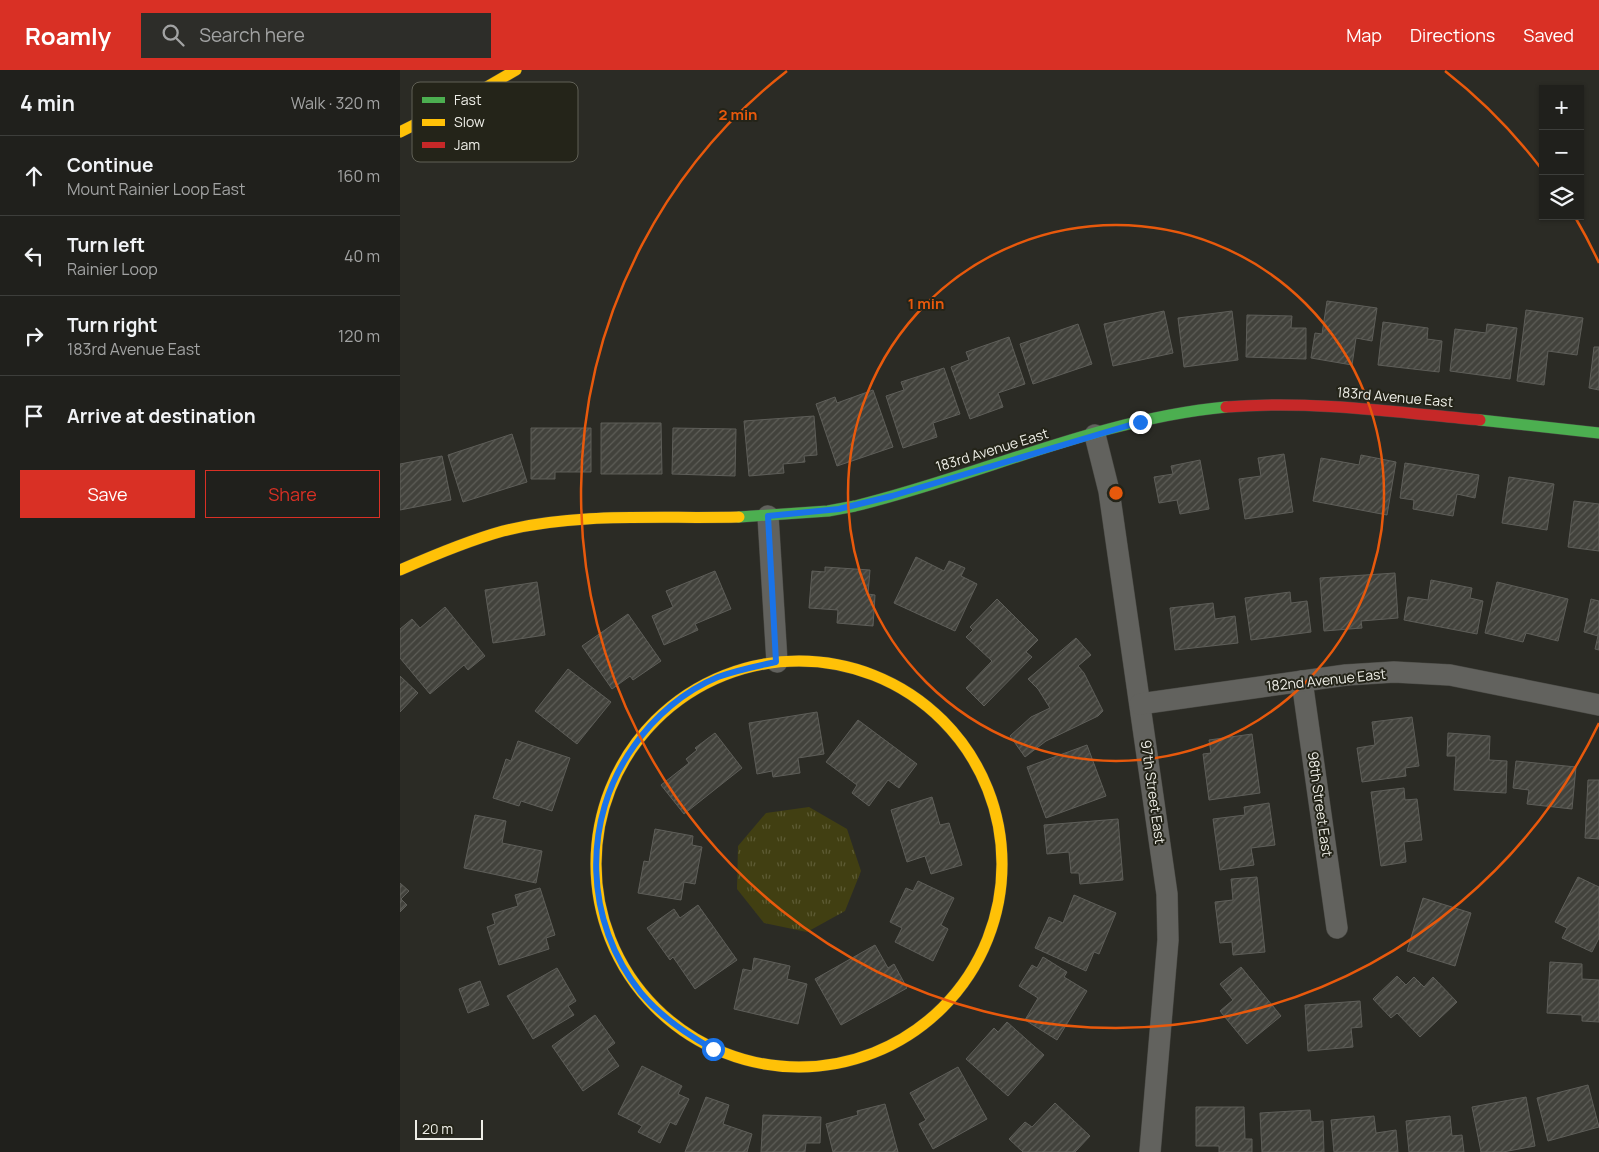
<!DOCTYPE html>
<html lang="en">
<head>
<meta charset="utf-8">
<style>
	:root { --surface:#20201c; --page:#2d2d29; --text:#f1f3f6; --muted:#a2a3a3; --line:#3d3e3b; --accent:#d93025 }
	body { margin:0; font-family:Manrope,sans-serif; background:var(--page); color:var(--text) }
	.controls { position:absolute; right:15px; top:15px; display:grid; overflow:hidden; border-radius:0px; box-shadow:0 1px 4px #0004 }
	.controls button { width:45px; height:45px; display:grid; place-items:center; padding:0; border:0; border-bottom:1px solid var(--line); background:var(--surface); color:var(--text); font:25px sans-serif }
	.scale { position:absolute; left:15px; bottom:12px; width:68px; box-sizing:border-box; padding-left:5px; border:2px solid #eeeee7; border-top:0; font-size:14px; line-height:18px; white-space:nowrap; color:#eeeee7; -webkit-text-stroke:4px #242419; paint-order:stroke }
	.stop { position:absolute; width:15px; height:15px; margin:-11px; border:4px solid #1a73e8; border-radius:50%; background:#fff }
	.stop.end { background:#1a73e8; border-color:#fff; box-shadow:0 1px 5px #0008 }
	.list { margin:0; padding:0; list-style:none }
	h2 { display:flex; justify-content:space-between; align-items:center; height:65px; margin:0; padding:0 20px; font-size:21px }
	h2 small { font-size:16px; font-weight:400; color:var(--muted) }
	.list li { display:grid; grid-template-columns:32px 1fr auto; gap:15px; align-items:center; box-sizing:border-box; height:80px; padding:0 20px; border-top:1px solid var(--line) }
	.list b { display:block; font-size:19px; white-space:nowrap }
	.list p { margin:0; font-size:16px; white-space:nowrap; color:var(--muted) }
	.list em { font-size:16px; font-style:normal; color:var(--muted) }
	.actions { display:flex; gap:10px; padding:15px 20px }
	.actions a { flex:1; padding:11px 0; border:1px solid var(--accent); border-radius:0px; text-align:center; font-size:18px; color:var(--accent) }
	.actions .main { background:var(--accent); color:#fff }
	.icon { flex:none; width:28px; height:28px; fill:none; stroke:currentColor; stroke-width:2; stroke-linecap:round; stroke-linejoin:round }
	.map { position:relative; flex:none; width:1199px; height:1082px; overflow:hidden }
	header { display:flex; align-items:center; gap:30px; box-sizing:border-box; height:70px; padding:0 25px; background:var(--accent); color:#fff }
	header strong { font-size:24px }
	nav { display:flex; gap:28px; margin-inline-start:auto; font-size:18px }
	.search { width:350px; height:45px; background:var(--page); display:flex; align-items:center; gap:12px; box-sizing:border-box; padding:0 18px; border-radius:0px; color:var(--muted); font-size:19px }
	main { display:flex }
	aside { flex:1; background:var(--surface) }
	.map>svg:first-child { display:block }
	.park { fill:url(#park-tufts) }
	.building { fill:url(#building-hatch); stroke:#5e5e59 }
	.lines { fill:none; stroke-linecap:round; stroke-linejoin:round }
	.street-casing { stroke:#474742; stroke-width:22 }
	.fast-casing { stroke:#474742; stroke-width:12 }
	.slow-casing { stroke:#474742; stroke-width:12 }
	.jam-casing { stroke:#474742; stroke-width:12 }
	.street { stroke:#62625e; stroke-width:21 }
	.fast { stroke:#4caf50; stroke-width:11 }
	.slow { stroke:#ffc107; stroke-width:11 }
	.jam { stroke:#c62828; stroke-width:11 }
	.route { stroke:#1a73e8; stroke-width:6 }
	.ring { fill:none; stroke:#e8590c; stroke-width:2.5 }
	.labels { text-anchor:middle; stroke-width:4; stroke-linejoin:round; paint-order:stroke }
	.street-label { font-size:14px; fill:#eeeee7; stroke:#242419 }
	.key { fill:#242419; stroke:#616157; stroke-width:1 }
	.key-label { font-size:14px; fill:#eeeee7 }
	.centre { fill:#e8590c; stroke:#242419; stroke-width:2.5 }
	.ring-label { font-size:15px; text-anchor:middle; font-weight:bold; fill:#e8590c; stroke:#242419; stroke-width:4; stroke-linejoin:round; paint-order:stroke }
</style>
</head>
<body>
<header>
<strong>Roamly</strong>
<div class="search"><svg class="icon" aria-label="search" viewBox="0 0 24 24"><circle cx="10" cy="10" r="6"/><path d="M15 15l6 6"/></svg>Search here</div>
<nav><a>Map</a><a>Directions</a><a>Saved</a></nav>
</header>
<main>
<aside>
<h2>4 min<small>Walk · 320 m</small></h2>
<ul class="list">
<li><svg class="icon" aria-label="ahead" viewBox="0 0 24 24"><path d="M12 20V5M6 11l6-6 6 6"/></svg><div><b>Continue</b><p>Mount Rainier Loop East</p></div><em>160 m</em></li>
<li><svg class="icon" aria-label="left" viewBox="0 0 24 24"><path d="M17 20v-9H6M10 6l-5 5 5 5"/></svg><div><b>Turn left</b><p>Rainier Loop</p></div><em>40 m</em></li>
<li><svg class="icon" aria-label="right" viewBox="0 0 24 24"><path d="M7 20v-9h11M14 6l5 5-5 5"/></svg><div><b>Turn right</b><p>183rd Avenue East</p></div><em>120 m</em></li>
<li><svg class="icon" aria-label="arrive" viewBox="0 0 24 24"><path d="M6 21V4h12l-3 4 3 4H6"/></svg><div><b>Arrive at destination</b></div></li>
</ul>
<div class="actions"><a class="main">Save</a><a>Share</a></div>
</aside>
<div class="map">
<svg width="1199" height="1082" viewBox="0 0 1199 1082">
	<defs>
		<pattern id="park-tufts" width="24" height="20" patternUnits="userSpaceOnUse" patternTransform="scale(1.25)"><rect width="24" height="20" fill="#413f12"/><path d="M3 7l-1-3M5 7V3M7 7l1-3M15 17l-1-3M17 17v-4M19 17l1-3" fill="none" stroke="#5d5b34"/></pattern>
		<pattern id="building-hatch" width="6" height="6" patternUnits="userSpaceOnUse" patternTransform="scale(1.25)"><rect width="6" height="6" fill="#42423c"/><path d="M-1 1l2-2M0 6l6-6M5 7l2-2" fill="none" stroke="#5e5e58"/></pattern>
	</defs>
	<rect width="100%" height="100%" fill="#2b2b25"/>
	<path class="park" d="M 409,737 L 447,759 L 461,801 L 445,841 L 407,862 L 364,853 L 337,819 L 338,776 L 366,743 Z"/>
	<g class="building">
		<path d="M 927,231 L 977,238 L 972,271 L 956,268 L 952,295 L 911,288 L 915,263 L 922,264 Z"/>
		<path d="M 1126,240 L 1183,248 L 1177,285 L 1148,281 L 1144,315 L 1117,311 Z"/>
		<path d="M 764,241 L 773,283 L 713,296 L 704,254 Z"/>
		<path d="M 832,241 L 838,290 L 784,297 L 778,248 Z"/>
		<path d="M 847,245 L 892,246 L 891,258 L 906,258 L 906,289 L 846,287 Z"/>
		<path d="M 983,252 L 1028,258 L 1027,269 L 1042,271 L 1039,302 L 978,295 Z"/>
		<path d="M 678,254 L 692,294 L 633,314 L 620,274 Z"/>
		<path d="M 1087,254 L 1117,258 L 1110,309 L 1050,301 L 1055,259 L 1086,263 Z"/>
		<path d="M 609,267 L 625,314 L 598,323 L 603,337 L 570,349 L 551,297 L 569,290 L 566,282 Z"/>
		<path d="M 1194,277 L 1199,277 L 1199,320 L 1189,318 Z"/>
		<path d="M 544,298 L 560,344 L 533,353 L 537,367 L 503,378 L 486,326 L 504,320 L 501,312 Z"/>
		<path d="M 473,320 L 493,377 L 437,396 L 416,334 L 435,327 L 437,333 Z"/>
		<path d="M 414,346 L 417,385 L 404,386 L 405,392 L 383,394 L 384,403 L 349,406 L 344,351 Z"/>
		<path d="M 201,353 L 261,353 L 262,404 L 201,404 Z"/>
		<path d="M 131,358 L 191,358 L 191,402 L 155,402 L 155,409 L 131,409 Z"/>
		<path d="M 273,358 L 336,359 L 335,406 L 272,404 Z"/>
		<path d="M 112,364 L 127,412 L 63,432 L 48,385 Z"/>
		<path d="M 884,384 L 893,442 L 845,449 L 839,409 L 861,406 L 858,388 Z"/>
		<path d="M 961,385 L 996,392 L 987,445 L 913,431 L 921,388 L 959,395 Z"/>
		<path d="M 42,386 L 51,430 L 0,440 L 0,394 Z"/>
		<path d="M 800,390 L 809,439 L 780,444 L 777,430 L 759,433 L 754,407 L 773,404 L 771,396 Z"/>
		<path d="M 1005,393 L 1079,405 L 1075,428 L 1057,424 L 1053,446 L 1013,439 L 1014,430 L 1000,428 Z"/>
		<path d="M 1109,407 L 1154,414 L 1147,460 L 1102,453 Z"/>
		<path d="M 1174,431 L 1199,434 L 1199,481 L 1168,477 Z"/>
		<path d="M 516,487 L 544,501 L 549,491 L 565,498 L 561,506 L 577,514 L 555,561 L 494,533 Z"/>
		<path d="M 425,497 L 470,500 L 468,524 L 475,525 L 473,556 L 437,553 L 438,540 L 409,538 L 412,501 L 425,502 Z"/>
		<path d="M 315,501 L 331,539 L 295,554 L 298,560 L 264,575 L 252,546 L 273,537 L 266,521 Z"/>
		<path d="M 995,503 L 998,548 L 961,551 L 962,558 L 924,561 L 920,508 Z"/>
		<path d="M 1031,510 L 1072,518 L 1070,528 L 1083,531 L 1077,564 L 1004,550 L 1008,527 L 1028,530 Z"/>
		<path d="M 137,512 L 145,565 L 93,573 L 85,520 Z"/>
		<path d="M 1097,512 L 1168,529 L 1158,571 L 1126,563 L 1123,572 L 1085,563 Z"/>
		<path d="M 890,522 L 891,533 L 907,531 L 911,562 L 851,570 L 845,528 Z"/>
		<path d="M 597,529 L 638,570 L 626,582 L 632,587 L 584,636 L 566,618 L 592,591 L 566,567 L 573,560 L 570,557 Z"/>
		<path d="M 1191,529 L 1199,531 L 1199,580 L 1195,579 L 1198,566 L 1184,562 Z"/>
		<path d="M 813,533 L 815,549 L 835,546 L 838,573 L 775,580 L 770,538 Z"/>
		<path d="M 45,537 L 85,586 L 68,600 L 64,595 L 30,624 L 0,588 L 0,559 L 12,549 L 20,558 Z"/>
		<path d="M 228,544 L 261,591 L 233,610 L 230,606 L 212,619 L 182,576 Z"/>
		<path d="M 676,568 L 691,585 L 678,596 L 684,603 L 703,641 L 698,646 L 646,671 L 625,687 L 610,666 L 631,647 L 650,638 L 638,619 L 628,609 Z"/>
		<path d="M 168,599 L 211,632 L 177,674 L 135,641 Z"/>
		<path d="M 0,606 L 18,623 L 0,642 Z"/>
		<path d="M 417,642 L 424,684 L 398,688 L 400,703 L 373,707 L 372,701 L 357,704 L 349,653 Z"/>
		<path d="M 1012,647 L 1019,696 L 1005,698 L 1006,706 L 962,712 L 957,678 L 975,675 L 972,652 Z"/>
		<path d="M 458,650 L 517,694 L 499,718 L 488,710 L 469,736 L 452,723 L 457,715 L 426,692 Z"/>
		<path d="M 315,663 L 342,698 L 284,744 L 261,715 L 289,693 L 286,689 L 297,680 L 295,678 Z"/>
		<path d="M 1048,663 L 1090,666 L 1089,690 L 1107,691 L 1106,723 L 1054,720 L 1056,686 L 1047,686 Z"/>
		<path d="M 852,664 L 860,723 L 809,730 L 803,684 L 811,683 L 809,670 Z"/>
		<path d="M 118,671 L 170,688 L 152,741 L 121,731 L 119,736 L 93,728 L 106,689 L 111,691 Z"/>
		<path d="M 687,675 L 706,726 L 646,748 L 627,697 Z"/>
		<path d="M 1116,691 L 1176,697 L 1172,739 L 1127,734 L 1129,720 L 1113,718 Z"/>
		<path d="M 1188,710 L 1199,710 L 1199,769 L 1185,768 Z"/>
		<path d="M 1004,718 L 1005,730 L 1017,729 L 1022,770 L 1004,772 L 1006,792 L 981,796 L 971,722 Z"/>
		<path d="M 532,727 L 540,755 L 549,753 L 562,795 L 531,804 L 525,786 L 507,792 L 491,740 Z"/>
		<path d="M 869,733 L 875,775 L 851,778 L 854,795 L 820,800 L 813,749 L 845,745 L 844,737 Z"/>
		<path d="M 75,745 L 106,751 L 102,773 L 142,781 L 136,813 L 64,798 Z"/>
		<path d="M 718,749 L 723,810 L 680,814 L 679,803 L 671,803 L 669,782 L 647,784 L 644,755 Z"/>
		<path d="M 255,759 L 293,766 L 292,775 L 302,777 L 295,814 L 284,812 L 281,830 L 238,823 L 244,791 L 249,792 Z"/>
		<path d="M 857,807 L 865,882 L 833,885 L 832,872 L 820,873 L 815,832 L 833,830 L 831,809 Z"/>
		<path d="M 1178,807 L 1199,817 L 1199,868 L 1192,882 L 1162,868 L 1167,858 L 1155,852 Z"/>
		<path d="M 518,811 L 554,828 L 541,855 L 548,859 L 533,891 L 495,872 L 502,858 L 490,852 L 506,818 L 513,821 Z"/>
		<path d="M 0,813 L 9,821 L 1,829 L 7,835 L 0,842 Z"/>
		<path d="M 140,818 L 155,865 L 146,868 L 149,879 L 99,895 L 87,857 L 95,854 L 92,844 L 118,836 L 115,825 Z"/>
		<path d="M 674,825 L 716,843 L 699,884 L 694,882 L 686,901 L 635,878 L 649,847 L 663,853 Z"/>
		<path d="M 1023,828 L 1071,843 L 1055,896 L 1007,881 Z"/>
		<path d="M 298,835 L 337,890 L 295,919 L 273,887 L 270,890 L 247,858 L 274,839 L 280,848 Z"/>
		<path d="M 475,875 L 488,898 L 494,894 L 507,918 L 441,955 L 415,909 Z"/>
		<path d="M 643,887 L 667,902 L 664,907 L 687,921 L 657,970 L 625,950 L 638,928 L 619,916 L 632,895 L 637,898 Z"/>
		<path d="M 354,888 L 390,896 L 387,909 L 407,914 L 398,954 L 334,939 L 343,899 L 352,901 Z"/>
		<path d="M 1150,892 L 1182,894 L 1182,909 L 1199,910 L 1199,952 L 1182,951 L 1182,945 L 1147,943 Z"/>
		<path d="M 841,897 L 881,946 L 847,974 L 820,941 L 833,930 L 820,914 Z"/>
		<path d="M 157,898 L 176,931 L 168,936 L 174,945 L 133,969 L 107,926 Z"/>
		<path d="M 997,906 L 1006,915 L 1014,907 L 1024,917 L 1033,907 L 1057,932 L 1020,967 L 997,943 L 991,948 L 973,929 Z"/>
		<path d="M 80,911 L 89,935 L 68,943 L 59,919 Z"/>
		<path d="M 960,931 L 962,957 L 951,958 L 953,977 L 908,981 L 905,935 Z"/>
		<path d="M 195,945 L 215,973 L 207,979 L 219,996 L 183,1021 L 152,976 Z"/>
		<path d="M 607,952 L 644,985 L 608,1026 L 566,989 L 594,958 L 598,962 Z"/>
		<path d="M 242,996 L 282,1016 L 278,1024 L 289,1029 L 276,1055 L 270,1052 L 260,1073 L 238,1062 L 242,1056 L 218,1044 Z"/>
		<path d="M 558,997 L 587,1049 L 533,1079 L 519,1054 L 526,1050 L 510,1023 Z"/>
		<path d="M 1188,1015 L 1199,1057 L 1148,1071 L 1137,1028 Z"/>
		<path d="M 306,1027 L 329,1035 L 323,1054 L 352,1064 L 347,1082 L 285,1082 Z"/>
		<path d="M 1126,1027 L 1135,1076 L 1103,1082 L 1081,1082 L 1072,1037 Z"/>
		<path d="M 655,1033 L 690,1066 L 675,1082 L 623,1082 L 609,1069 L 625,1052 L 632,1057 Z"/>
		<path d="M 485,1034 L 498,1082 L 433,1082 L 426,1054 L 458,1045 L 457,1041 Z"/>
		<path d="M 796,1037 L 844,1037 L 845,1069 L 852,1069 L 852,1082 L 819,1082 L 819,1076 L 796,1076 Z"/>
		<path d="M 910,1040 L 911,1052 L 923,1051 L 924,1082 L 862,1082 L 860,1043 Z"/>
		<path d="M 363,1045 L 421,1047 L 420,1073 L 406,1073 L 405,1082 L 361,1082 Z"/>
		<path d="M 974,1046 L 976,1063 L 996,1060 L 998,1082 L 934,1082 L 931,1050 Z"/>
		<path d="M 1050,1046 L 1052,1066 L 1062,1065 L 1064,1082 L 1009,1082 L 1006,1051 Z"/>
	</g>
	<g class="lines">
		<defs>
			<g id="street">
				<path d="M 695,365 L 709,421 L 767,824 L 768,870 L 750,1082"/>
				<path d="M 368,446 L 377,592"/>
				<path d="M 902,611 L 937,858"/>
				<path d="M 740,634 L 946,605 L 994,602 L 1050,605 L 1199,635"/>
			</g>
			<g id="fast">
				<path d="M 1080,350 L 1199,363"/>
				<path d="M 339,447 L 428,441 L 455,436 C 579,406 698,349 826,337"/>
			</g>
			<g id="slow">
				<path d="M 0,62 L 66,29 L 116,0"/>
				<path d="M 0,500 C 34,485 67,471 103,461 C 179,442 261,449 339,447"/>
				<circle cx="399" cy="794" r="203"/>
			</g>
			<path id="jam" d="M 826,337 C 911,330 995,342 1080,350"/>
		</defs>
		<use href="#street" class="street-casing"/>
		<use href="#fast" class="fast-casing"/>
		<use href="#slow" class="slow-casing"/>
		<use href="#jam" class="jam-casing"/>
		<use href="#street" class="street"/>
		<use href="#fast" class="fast"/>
		<use href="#slow" class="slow"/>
		<use href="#jam" class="jam"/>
	</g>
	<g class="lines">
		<path class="route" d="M 313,979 C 286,964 261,947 241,923 C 184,852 181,750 234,676 C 254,647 284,621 318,607 C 337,600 357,596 376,592 L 368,446 L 439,439 L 492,426 L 740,352"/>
	</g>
	<g class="ring">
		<circle cx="716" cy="423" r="268"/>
		<path d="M1199 653A535 535 0 1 1 387 1M1045 1A535 535 0 0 1 1140 97M1175 147A535 535 0 0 1 1199 193"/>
	</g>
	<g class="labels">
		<g class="street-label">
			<text transform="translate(995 327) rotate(5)" y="5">183rd Avenue East</text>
			<text transform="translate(592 380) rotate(-17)" y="5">183rd Avenue East</text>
			<text transform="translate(926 610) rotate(-6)" y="5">182nd Avenue East</text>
			<text transform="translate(753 722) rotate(82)" y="5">97th Street East</text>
			<text transform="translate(920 734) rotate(82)" y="5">98th Street East</text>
		</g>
	</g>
	<rect x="12" y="12" width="166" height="80" rx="8" class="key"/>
	<rect x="22" y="27" width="23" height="6" fill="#4caf50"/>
	<rect x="22" y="49" width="23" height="7" fill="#ffc107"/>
	<rect x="22" y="72" width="23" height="6" fill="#c62828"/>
	<g class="key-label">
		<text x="54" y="35">Fast</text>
		<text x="54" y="57">Slow</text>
		<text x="54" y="80">Jam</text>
	</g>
	<circle cx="716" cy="423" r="8" class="centre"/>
	<g class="ring-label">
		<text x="338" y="50">2 min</text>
		<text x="526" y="239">1 min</text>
	</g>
</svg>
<div class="controls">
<button>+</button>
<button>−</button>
<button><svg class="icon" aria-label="layers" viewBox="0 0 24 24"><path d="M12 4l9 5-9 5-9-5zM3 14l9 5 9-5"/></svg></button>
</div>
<div class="scale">20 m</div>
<div class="stop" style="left:313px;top:979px"></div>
<div class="stop end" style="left:740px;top:352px"></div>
</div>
</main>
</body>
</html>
